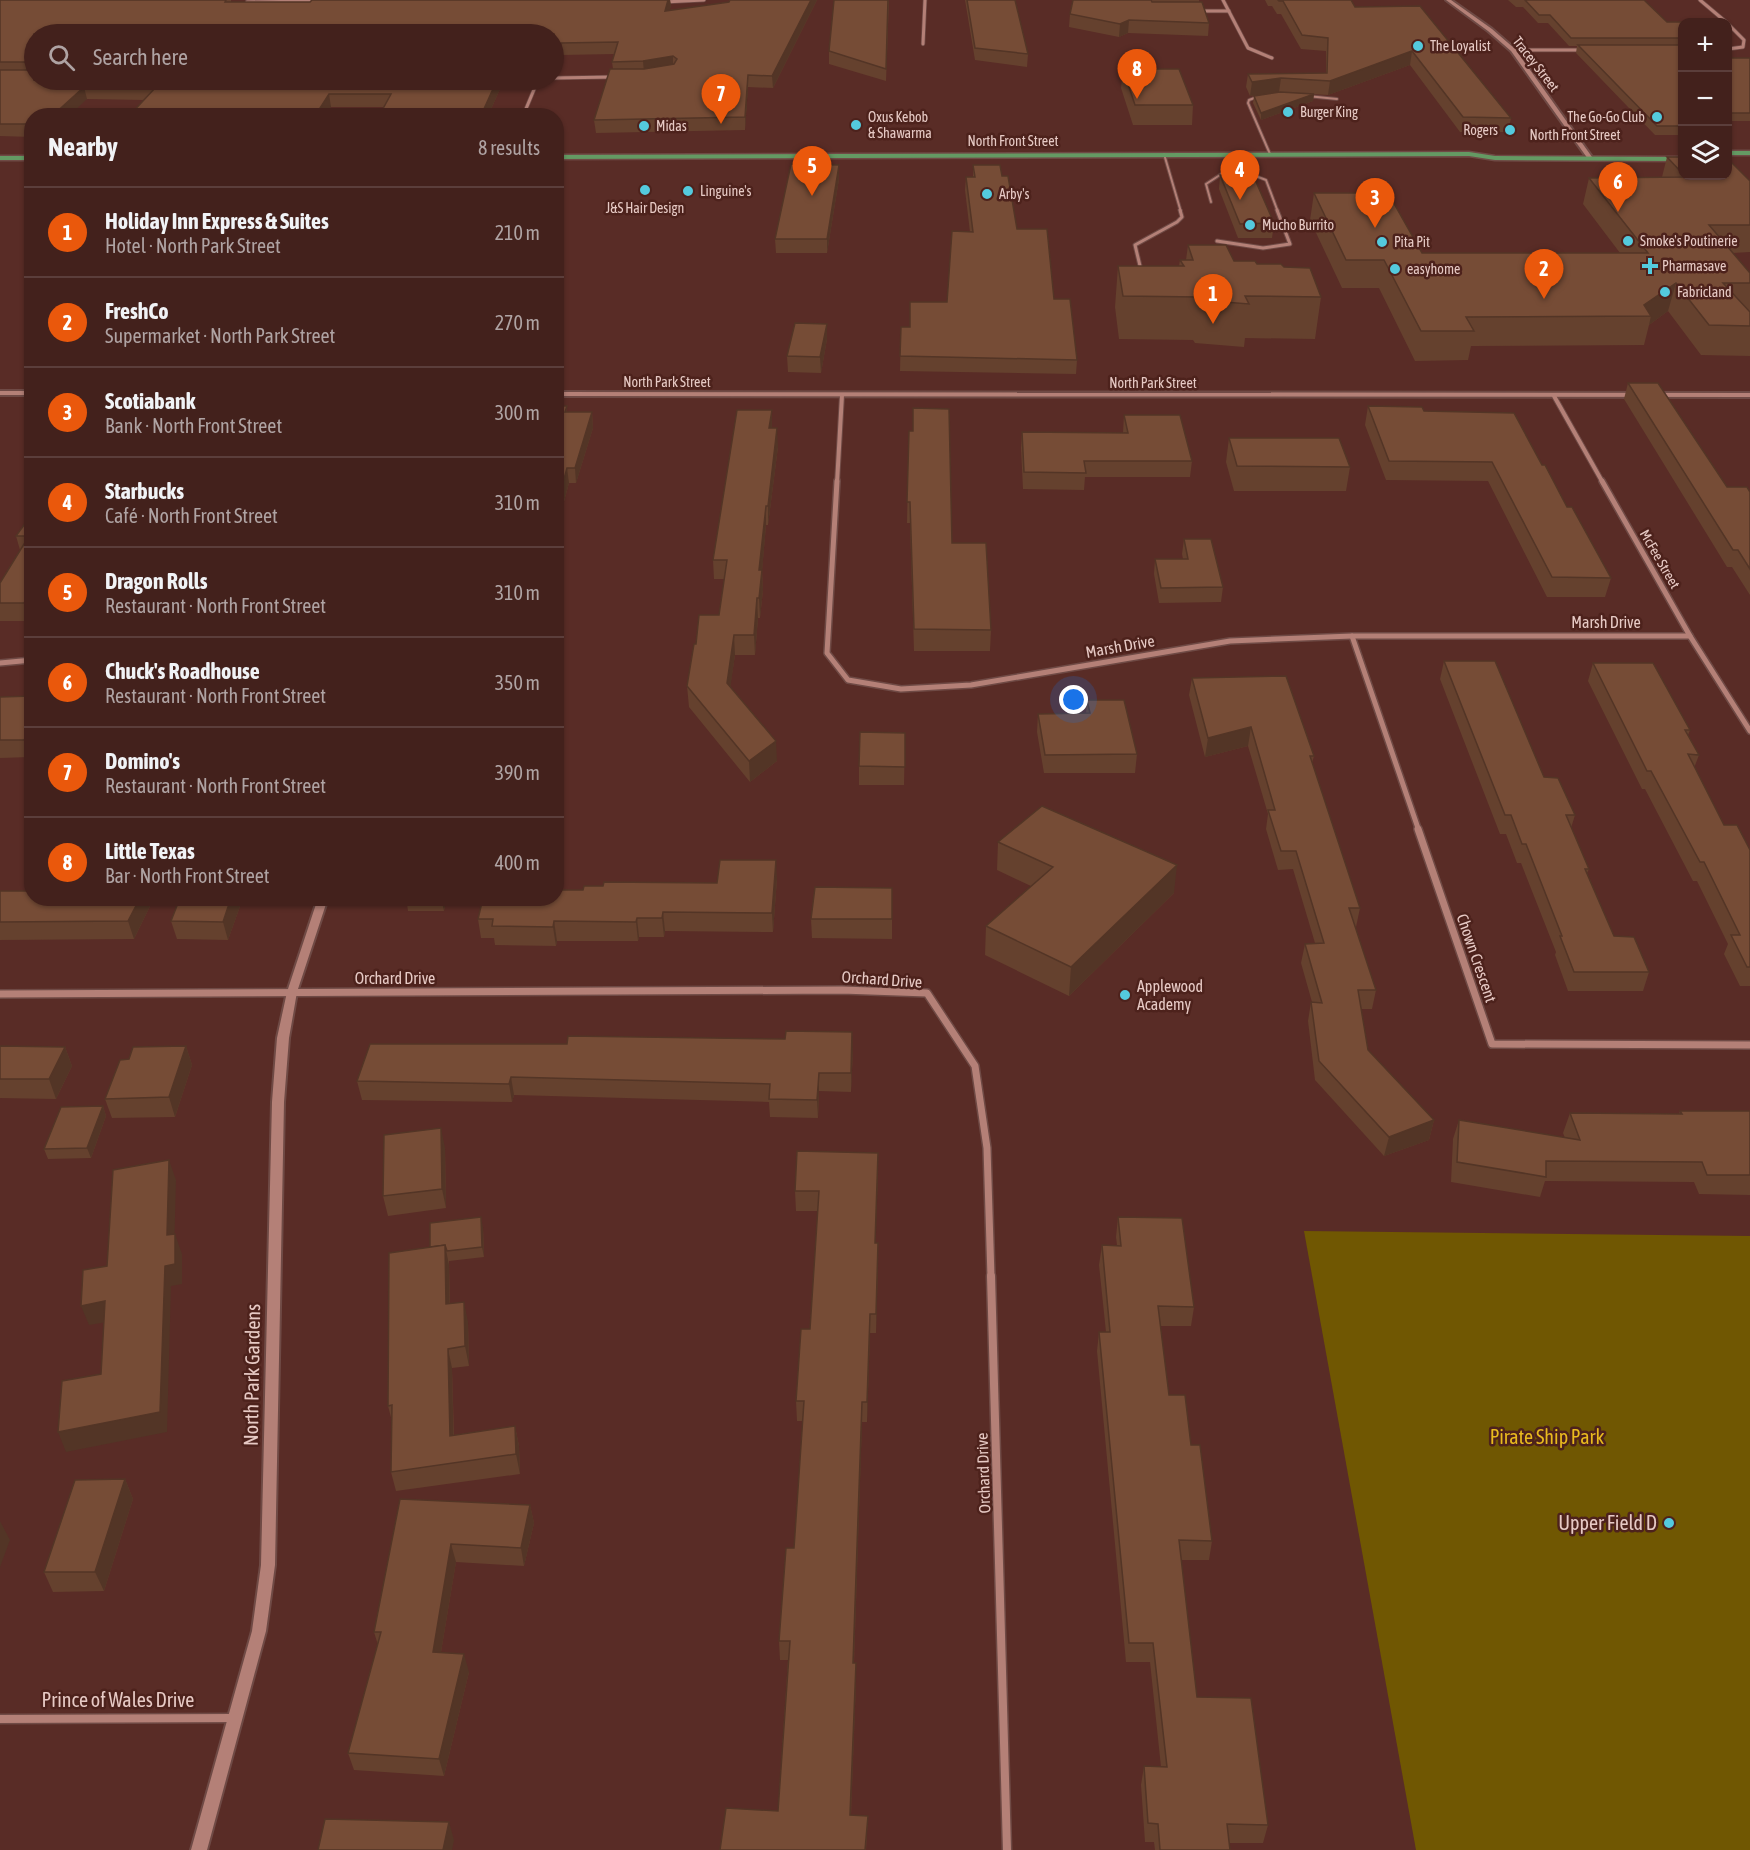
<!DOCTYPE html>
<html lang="en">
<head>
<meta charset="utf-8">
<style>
	:root { --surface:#43211c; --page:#4d2e29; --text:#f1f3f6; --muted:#afa3a3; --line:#5b3e3b; --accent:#ea580c }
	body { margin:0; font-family:"Asap Condensed",sans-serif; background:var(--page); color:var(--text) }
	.controls { position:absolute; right:18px; top:18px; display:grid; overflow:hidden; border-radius:12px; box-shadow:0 2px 4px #0004 }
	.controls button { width:54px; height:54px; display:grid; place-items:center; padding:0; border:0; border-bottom:2px solid var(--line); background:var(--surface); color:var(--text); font:30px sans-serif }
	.you { position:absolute; left:1074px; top:700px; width:21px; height:21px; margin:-15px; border:4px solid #fff; border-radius:50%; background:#1a73e8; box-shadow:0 0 0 9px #1a73e833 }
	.badge { display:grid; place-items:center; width:39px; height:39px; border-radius:50%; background:var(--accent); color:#fff; font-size:20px; font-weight:700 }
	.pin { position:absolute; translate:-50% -50px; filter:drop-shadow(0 2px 3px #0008) }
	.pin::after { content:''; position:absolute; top:32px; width:21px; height:18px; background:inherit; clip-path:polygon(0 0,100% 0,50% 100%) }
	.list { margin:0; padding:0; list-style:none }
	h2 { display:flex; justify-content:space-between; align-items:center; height:78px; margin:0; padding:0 24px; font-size:26px }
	h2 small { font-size:20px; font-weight:400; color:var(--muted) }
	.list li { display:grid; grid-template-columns:39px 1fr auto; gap:18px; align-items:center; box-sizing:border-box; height:90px; padding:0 24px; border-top:2px solid var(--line) }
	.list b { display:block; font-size:22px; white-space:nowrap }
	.list p { margin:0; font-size:20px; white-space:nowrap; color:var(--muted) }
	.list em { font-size:20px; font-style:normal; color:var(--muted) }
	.icon { flex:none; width:33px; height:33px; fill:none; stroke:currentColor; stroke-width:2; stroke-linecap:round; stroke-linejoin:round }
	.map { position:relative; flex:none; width:1750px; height:1850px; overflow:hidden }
	.search { position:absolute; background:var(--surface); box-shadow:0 2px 4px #0004; left:24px; top:24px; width:540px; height:66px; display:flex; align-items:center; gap:15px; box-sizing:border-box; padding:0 21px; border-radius:33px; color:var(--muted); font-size:22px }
	.panel { position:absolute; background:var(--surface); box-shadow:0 2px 4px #0004; left:24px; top:108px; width:540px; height:798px; border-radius:24px }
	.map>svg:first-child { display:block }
	.green { fill:#705702 }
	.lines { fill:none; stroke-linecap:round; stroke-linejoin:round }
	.service-far1-casing { stroke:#6f4a45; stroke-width:4 }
	.service-casing { stroke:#6f4a45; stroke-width:5 }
	.minor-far4-casing { stroke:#6f4a45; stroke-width:4.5 }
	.minor-far3-casing { stroke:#6f4a45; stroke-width:6 }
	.minor-far2-casing { stroke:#6f4a45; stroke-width:8 }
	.minor-far1-casing { stroke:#6f4a45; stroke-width:10 }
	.minor-casing { stroke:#6f4a45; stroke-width:11 }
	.tertiary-casing { stroke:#6f4a45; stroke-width:4 }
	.primary-casing { stroke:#6f4a45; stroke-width:3 }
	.service-far1 { stroke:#b48077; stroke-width:2 }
	.service { stroke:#b48077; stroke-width:3 }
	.minor-far4 { stroke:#b48077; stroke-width:3 }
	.minor-far3 { stroke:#b48077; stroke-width:4 }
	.minor-far2 { stroke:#b48077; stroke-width:5 }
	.minor-far1 { stroke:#b48077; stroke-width:7 }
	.minor { stroke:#b48077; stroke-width:8 }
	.tertiary { fill:#b48077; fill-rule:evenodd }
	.primary { fill:#649a63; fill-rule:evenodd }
	.wall { fill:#65412e }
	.shaded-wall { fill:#533526 }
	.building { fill:#764c36; stroke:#533526; stroke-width:1.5 }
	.poi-dot { fill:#54cadd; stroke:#4d221c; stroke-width:2 }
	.labels { text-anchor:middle; stroke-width:5; stroke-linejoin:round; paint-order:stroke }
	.far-poi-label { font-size:14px; fill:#e7cac5; stroke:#4d221c; text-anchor:start }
	.far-street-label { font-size:14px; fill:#e7cac5; stroke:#4d221c }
	.street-label { font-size:16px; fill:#e7cac5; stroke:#4d221c }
	.poi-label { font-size:16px; fill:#e7cac5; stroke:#4d221c; text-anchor:start }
	.near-street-label { font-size:20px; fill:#e7cac5; stroke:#4d221c }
	.near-park-label { font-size:20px; fill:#e9ba1e; stroke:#4d221c }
	.near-poi-label { font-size:20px; fill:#e7cac5; stroke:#4d221c; text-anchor:end }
</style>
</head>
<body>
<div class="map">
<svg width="1750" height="1850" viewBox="0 0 1750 1850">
	<rect width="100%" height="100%" fill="#592c26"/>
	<path class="green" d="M 1304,1231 L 1750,1236 L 1750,1850 L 1416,1850 Z"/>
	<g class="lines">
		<defs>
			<g id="service-far1">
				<path d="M 1307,96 L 1337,99"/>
				<path d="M 1257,97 L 1249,100 L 1248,103 L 1270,154"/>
				<path d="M 1164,154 L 1181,212"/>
				<path d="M 1211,202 L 1206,184 L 1223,173 L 1253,175 L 1266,180 L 1278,212"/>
			</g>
			<g id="service">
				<path d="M 1217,241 L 1263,248 L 1290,244 L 1277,210"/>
				<path d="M 1141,270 L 1135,245 L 1177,222 L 1182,217 L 1180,210"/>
			</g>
			<g id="minor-far4">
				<path d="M 1223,0 L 1248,48 L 1272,58"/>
				<path d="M 1700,0 L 1726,22"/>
				<path d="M 247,2 L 317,1"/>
				<path d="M 664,2 L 704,0"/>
				<path d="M 1199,11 L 1229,11"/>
				<path d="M 1728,24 L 1744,40 L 1743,47 L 1728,49"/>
				<path d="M 923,44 L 925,0"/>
				<path d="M 1513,50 L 1584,50"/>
				<path d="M 554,78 L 613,77"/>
				<path d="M 523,116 L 538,80"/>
			</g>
			<g id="minor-far3">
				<path d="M 1554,396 L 1603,483"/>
				<path d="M 837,483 L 842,395"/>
			</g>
			<g id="minor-far2">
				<path d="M 837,481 L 827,653 L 848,680 L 901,689 L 971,685 L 1230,641 L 1352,636 L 1690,636"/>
				<path d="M 1602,481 L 1690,636 L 1750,731"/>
				<path d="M 1352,636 L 1419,831"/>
				<path d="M 0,663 L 32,660"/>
			</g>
			<g id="minor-far1">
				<path d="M 1418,829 L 1492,1044 L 1750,1045"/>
				<path d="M 0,994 L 842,990 L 927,993 L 975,1066 L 987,1148 L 991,1277"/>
			</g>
			<g id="minor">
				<path d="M 991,1276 L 1007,1850"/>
				<path d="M 0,1719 L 233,1718"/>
			</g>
			<g id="tertiary">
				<path d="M 1446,0 L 1451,0 L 1492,29 L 1515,49 L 1592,157 L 1592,159 L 1588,159 L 1511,51 L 1488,31 Z"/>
				<rect x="0" y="391" width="32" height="4"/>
				<path d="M 556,392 L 1750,393 L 1750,397 L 556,396 Z"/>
				<path d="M 318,898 L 328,898 L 297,992 L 289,1038 L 284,1102 L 275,1565 L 266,1631 L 207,1850 L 191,1850 L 252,1631 L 261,1565 L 272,1102 L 277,1038 L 287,992 Z"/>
			</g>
			<g id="primary">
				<rect x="1728" y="151" width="22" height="4"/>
				<path d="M 1469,152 L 1495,156 L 1682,157 L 1682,161 L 1495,160 L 1469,156 L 556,159 L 556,155 Z"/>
				<rect x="0" y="156" width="32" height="4"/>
			</g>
		</defs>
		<use href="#service-far1" class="service-far1-casing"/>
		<use href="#service" class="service-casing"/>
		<use href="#minor-far4" class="minor-far4-casing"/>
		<use href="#minor-far3" class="minor-far3-casing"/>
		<use href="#minor-far2" class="minor-far2-casing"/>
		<use href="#minor-far1" class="minor-far1-casing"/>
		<use href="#minor" class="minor-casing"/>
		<use href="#tertiary" class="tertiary-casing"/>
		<use href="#primary" class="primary-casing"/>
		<use href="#service-far1" class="service-far1"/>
		<use href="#service" class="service"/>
		<use href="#minor-far4" class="minor-far4"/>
		<use href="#minor-far3" class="minor-far3"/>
		<use href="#minor-far2" class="minor-far2"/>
		<use href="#minor-far1" class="minor-far1"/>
		<use href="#minor" class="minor"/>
		<use href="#tertiary" class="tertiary"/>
		<use href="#primary" class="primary"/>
	</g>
	<g class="wall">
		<path d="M 0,0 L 231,0 L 231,2 L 310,2 L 312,0 L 670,0 L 671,6 L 669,10 L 729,2 L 730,0 L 817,0 L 773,88 L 748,87 L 745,130 L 596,133 L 594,120 L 613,69 L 612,62 L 614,54 L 562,55 L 557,70 L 554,70 L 554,34 L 34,34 L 504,80 L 488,116 L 379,116 L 384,107 L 331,107 L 144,100 L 87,99 L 32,116 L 32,137 L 0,136 Z"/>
		<path d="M 889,0 L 886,81 L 829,64 L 829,51 Z"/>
		<path d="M 965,0 L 1015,0 L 1028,54 L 1027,67 L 975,60 Z"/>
		<path d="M 1073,0 L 1199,0 L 1199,2 L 1209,23 L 1208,36 L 1128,33 L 1119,37 L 1069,27 L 1070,14 Z"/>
		<path d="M 1265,0 L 1351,0 L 1355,7 L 1511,118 L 1508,132 L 1460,132 L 1410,65 L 1328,95 L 1279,92 L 1250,96 L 1246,87 L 1248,74 L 1326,73 L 1326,51 L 1301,49 L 1281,14 L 1277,14 L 1272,6 L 1268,6 Z"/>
		<path d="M 1508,0 L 1644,0 L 1667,22 L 1683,22 L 1683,135 L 1655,135 L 1576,53 L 1577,46 L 1569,46 L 1548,23 L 1538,23 L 1523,7 L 1516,7 Z"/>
		<rect x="1728" y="58" width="22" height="63"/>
		<path d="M 1123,69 L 1193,105 L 1192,125 L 1133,125 L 1121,88 Z"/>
		<path d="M 1314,94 L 1313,101 L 1261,120 L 1253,103 L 1254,96 Z"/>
		<path d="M 1667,157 L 1683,157 L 1683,176 L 1728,176 L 1750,181 L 1750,252 L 1732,253 L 1750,273 L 1750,356 L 1701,355 L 1668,311 L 1649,325 L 1644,345 L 1471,346 L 1468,360 L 1415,361 L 1379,288 L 1342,288 L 1310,220 L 1314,193 L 1422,253 L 1620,253 L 1583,204 L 1589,178 L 1662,177 Z"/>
		<path d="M 839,165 L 839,179 L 827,253 L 776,253 L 775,239 Z"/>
		<path d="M 973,165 L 1002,176 L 1017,229 L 1054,299 L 1077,360 L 1076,374 L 900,371 L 901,327 L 910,327 L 947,302 L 970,232 L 965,190 L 966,177 L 973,177 Z"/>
		<path d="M 1220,175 L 1274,223 L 1272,238 L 1238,238 L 1219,189 Z"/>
		<path d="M 1188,245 L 1234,261 L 1284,267 L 1321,297 L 1315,339 L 1245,338 L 1244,347 L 1195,343 L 1193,340 L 1119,339 L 1115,307 L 1118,266 L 1179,266 L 1180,260 L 1186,260 Z"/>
		<path d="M 827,324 L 827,339 L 821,373 L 788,372 L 787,356 Z"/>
		<path d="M 1628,383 L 1727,487 L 1750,492 L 1750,595 L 1732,567 L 1727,567 L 1624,399 Z"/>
		<path d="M 567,406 L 567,412 L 592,412 L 593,428 L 576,483 L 569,483 L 556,531 Z"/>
		<path d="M 1368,406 L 1424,411 L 1567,507 L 1611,578 L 1605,597 L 1547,597 L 1488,481 L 1386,480 L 1365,425 Z"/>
		<path d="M 772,410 L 772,428 L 778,447 L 768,525 L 766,525 L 762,570 L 763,590 L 760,618 L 758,618 L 755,655 L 735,655 L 730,687 L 777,761 L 750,782 L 689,707 L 687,686 L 696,644 L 719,615 L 725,579 L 714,579 L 713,560 Z"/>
		<path d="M 1124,415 L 1192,461 L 1190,477 L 1085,477 L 1084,490 L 1023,489 L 1021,448 L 1022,432 L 1123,433 Z"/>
		<path d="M 909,431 L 913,431 L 952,543 L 991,630 L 990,651 L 914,651 L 910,523 L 907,523 Z"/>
		<path d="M 1229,438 L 1350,467 L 1346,491 L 1234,491 L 1226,462 Z"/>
		<path d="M 32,514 L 30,621 L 0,621 L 0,583 L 20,550 L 16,536 Z"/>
		<path d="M 1184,539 L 1223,587 L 1221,602 L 1159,603 L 1154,574 L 1155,559 L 1183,559 L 1182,554 Z"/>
		<path d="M 1444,661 L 1544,777 L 1575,815 L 1571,828 L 1589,869 L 1587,873 L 1614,936 L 1649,972 L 1643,991 L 1568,991 L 1555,955 L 1556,952 L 1521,863 L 1517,863 L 1506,834 L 1500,834 L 1440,679 Z"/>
		<path d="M 1593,663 L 1690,730 L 1688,735 L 1699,755 L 1694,768 L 1724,825 L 1750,850 L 1750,986 L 1740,986 L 1724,954 L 1728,944 L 1697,881 L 1693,881 L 1645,789 L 1642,789 L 1588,681 Z"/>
		<path d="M 1192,678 L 1314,756 L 1312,763 L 1360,908 L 1356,927 L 1355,927 L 1376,990 L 1372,1009 L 1361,1009 L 1368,1050 L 1434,1120 L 1429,1140 L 1384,1156 L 1315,1080 L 1308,1021 L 1311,1002 L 1312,1002 L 1301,963 L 1305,944 L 1315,943 L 1293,869 L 1278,870 L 1266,829 L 1268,814 L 1248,746 L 1205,757 L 1189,695 Z"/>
		<path d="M 32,696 L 32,754 L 30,757 L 0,758 L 0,697 Z"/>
		<path d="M 1087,700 L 1137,754 L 1135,773 L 1044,773 L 1037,732 L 1038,714 L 1086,713 Z"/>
		<path d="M 905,733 L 904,785 L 859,785 L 859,766 Z"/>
		<path d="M 998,842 L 1174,893 L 1069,996 L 985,955 L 986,926 L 1031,886 L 997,870 Z"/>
		<path d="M 777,879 L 773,932 L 665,931 L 664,937 L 639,937 L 638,941 L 557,941 L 556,946 L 495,945 L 494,938 L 481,938 L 478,919 L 583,890 L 603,886 L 717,883 Z"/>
		<path d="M 892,888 L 892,939 L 812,938 L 811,919 Z"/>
		<path d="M 0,891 L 32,898 L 154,898 L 134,939 L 0,940 Z"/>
		<path d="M 180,898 L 243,898 L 228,940 L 177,939 L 171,921 Z"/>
		<path d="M 406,898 L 447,898 L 444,911 L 408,911 Z"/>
		<path d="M 0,1046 L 65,1047 L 72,1066 L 56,1099 L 0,1098 Z"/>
		<path d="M 186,1046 L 192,1065 L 175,1117 L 112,1118 L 105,1099 L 129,1059 Z"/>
		<path d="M 853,1050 L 851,1092 L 819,1091 L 818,1118 L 770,1117 L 769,1102 L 514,1095 L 512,1102 L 362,1100 L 357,1081 Z"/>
		<path d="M 103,1106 L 106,1116 L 91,1158 L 48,1159 L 44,1149 Z"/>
		<path d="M 1680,1111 L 1750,1111 L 1750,1195 L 1699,1194 L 1694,1182 L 1545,1181 L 1540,1197 L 1451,1182 L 1453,1139 L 1459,1120 L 1565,1138 L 1563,1133 L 1570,1113 L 1679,1114 Z"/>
		<path d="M 445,1148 L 446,1208 L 388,1216 L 383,1196 Z"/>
		<path d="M 878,1173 L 875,1243 L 878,1263 L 876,1333 L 870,1333 L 867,1422 L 862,1422 L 854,1663 L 856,1682 L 851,1815 L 868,1816 L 866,1850 L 720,1850 L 778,1811 L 788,1660 L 780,1660 L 779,1641 L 794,1548 L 803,1421 L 797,1421 L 796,1401 L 810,1329 L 818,1211 L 796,1211 L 795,1191 Z"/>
		<path d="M 1118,1217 L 1194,1307 L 1191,1326 L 1160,1326 L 1169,1395 L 1191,1445 L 1212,1541 L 1209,1560 L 1181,1560 L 1197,1697 L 1268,1825 L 1263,1843 L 1229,1843 L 1230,1850 L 1155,1850 L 1154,1842 L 1145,1842 L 1141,1785 L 1144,1766 L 1161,1767 L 1150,1662 L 1126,1662 L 1097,1351 L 1099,1332 L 1106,1332 L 1099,1265 L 1102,1245 L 1117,1245 L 1116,1237 Z"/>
		<path d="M 483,1227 L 484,1257 L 449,1261 L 450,1304 L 468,1322 L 469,1366 L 452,1368 L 454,1435 L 515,1426 L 519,1446 L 520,1474 L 396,1491 L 391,1472 L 392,1421 L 388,1406 L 430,1247 Z"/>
		<path d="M 125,1479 L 133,1499 L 104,1591 L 53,1592 L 44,1572 Z"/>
		<path d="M 400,1499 L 530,1505 L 534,1523 L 524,1566 L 456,1562 L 441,1652 L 469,1672 L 444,1776 L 354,1770 L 348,1753 L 378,1645 L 374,1632 Z"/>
	</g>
	<g class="shaded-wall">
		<path d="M 668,0 L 670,0 L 671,6 L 666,22 L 665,11 Z"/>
		<path d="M 811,0 L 817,0 L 773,88 L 772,76 Z"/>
		<path d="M 1129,20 L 1128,33 L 1119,37 L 1120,24 Z"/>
		<path d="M 561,43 L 562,55 L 557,70 L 555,58 Z"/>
		<path d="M 1412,51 L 1410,65 L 1328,95 L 1330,81 Z"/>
		<path d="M 673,56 L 673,68 L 644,73 L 643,61 Z"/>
		<path d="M 748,75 L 748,87 L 745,130 L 745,117 Z"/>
		<path d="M 1281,78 L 1279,92 L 1250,96 L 1252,82 Z"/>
		<path d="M 497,80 L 504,80 L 488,116 L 484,116 L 483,111 Z"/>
		<path d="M 84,87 L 87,99 L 69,116 L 52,116 Z"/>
		<path d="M 329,94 L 331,107 L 326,116 L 315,116 Z"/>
		<path d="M 1314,94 L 1313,101 L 1261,120 L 1261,113 Z"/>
		<path d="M 839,165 L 839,179 L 827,253 L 827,239 Z"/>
		<path d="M 1676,283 L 1668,311 L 1649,325 L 1651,316 L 1644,305 Z"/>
		<path d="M 827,324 L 827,339 L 821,373 L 820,357 Z"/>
		<path d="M 772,410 L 772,429 L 769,428 Z"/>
		<path d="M 592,412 L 593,428 L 576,483 L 575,468 Z"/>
		<path d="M 777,428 L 778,447 L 768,525 L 768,506 Z"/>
		<path d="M 567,468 L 569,483 L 556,531 L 556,508 Z"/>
		<path d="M 766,506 L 766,525 L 762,573 L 762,570 L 763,590 L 760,618 L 759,598 L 759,570 Z"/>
		<path d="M 32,591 L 32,618 L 30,621 L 24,603 Z"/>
		<path d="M 757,598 L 758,618 L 755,655 L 754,635 Z"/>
		<path d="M 734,635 L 735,655 L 728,704 L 727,683 Z"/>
		<path d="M 32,725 L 32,754 L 30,757 L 24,740 Z"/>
		<path d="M 1251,727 L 1248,746 L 1205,757 L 1208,738 Z"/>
		<path d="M 776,741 L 777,761 L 750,782 L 749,761 Z"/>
		<path d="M 776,860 L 777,879 L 773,932 L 772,913 Z"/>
		<path d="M 1177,865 L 1174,893 L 1069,996 L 1071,967 Z"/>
		<path d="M 140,898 L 154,898 L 134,939 L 128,921 Z"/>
		<path d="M 231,898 L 243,898 L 228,940 L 223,922 Z"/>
		<path d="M 441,898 L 447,898 L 444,911 Z"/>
		<path d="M 663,912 L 665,931 L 664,937 L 662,918 Z"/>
		<path d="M 637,918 L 639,937 L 638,941 L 636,922 Z"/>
		<path d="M 554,921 L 557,941 L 556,946 L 553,927 Z"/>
		<path d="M 852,1032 L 853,1050 L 851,1092 L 851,1073 Z"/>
		<path d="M 186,1046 L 192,1065 L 175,1117 L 169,1097 Z"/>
		<path d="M 65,1047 L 72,1066 L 56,1099 L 49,1079 Z"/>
		<path d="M 819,1073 L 819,1091 L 818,1118 L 817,1100 Z"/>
		<path d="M 511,1077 L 514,1095 L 512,1102 L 509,1084 Z"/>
		<path d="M 103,1106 L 106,1116 L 91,1158 L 87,1148 Z"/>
		<path d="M 1434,1120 L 1429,1140 L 1384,1156 L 1389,1137 Z"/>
		<path d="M 441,1128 L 445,1148 L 446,1208 L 442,1189 Z"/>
		<path d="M 878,1153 L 878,1173 L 875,1263 L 875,1243 Z"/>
		<path d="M 169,1160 L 176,1180 L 174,1255 L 167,1235 Z"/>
		<path d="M 481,1217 L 483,1227 L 484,1257 L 482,1247 Z"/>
		<path d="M 175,1234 L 182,1254 L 182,1284 L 171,1286 L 167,1432 L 66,1452 L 58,1432 L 160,1412 L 165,1266 Z"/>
		<path d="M 878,1243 L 878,1263 L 876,1333 L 876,1314 Z"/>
		<path d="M 445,1245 L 449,1265 L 450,1324 L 446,1304 Z"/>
		<path d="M 105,1301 L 113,1321 L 89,1325 L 81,1306 Z"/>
		<path d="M 464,1302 L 468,1322 L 469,1366 L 465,1346 Z"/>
		<path d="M 870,1314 L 870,1333 L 867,1422 L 867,1402 Z"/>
		<path d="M 448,1349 L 452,1368 L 454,1455 L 450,1436 Z"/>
		<path d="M 862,1402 L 862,1422 L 853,1682 L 853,1663 Z"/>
		<path d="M 515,1426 L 519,1446 L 520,1474 L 516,1454 Z"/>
		<path d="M 125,1479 L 133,1499 L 104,1591 L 95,1572 Z"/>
		<path d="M 530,1505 L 534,1523 L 524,1566 L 521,1548 Z"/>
		<path d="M 0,1521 L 10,1540 L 0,1567 Z"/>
		<path d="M 451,1544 L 456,1562 L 438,1670 L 433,1652 Z"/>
		<path d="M 464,1654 L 469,1672 L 444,1776 L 439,1759 Z"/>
		<path d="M 856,1663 L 856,1682 L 850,1833 L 850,1815 Z"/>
		<path d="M 449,1822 L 454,1840 L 452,1850 L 443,1850 Z"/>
	</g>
	<g class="building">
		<path d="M 0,0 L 226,0 L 225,2 L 310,2 L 312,0 L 668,0 L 665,11 L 729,2 L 730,0 L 811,0 L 772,76 L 748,75 L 745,117 L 594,120 L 610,69 L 644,69 L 674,64 L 677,59 L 673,56 L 643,61 L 612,62 L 618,42 L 561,43 L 555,58 L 554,58 L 554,34 L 34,34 L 34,65 L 31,62 L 0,62 Z"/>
		<path d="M 834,0 L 888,0 L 886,69 L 829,51 Z"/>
		<path d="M 967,0 L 1015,0 L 1028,54 L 975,48 Z"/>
		<path d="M 1073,0 L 1151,0 L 1152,2 L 1202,2 L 1209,23 L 1129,20 L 1120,24 L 1070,14 Z"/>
		<path d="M 1278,0 L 1351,0 L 1355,7 L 1420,6 L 1511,118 L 1463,117 L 1412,51 L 1330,81 L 1281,78 L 1252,82 L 1248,74 L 1327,73 L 1328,38 L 1302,35 L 1283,1 L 1279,1 Z"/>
		<path d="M 1525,0 L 1644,0 L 1667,22 L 1684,22 L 1683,22 L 1683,38 L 1571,38 L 1550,15 L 1539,15 Z"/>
		<path d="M 1578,45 L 1683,45 L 1683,126 L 1657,126 Z"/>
		<rect x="1728" y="58" width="22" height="55"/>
		<path d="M 34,65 L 34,80 L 497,80 L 483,111 L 481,111 L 479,116 L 379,116 L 391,94 L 329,94 L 315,116 L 129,116 L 156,87 L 84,87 L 52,116 L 32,116 L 32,124 L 0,124 L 0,70 L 31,70 Z"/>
		<path d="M 1123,69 L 1179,69 L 1193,105 L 1135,105 Z"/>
		<path d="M 1280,92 L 1314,94 L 1261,113 L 1254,96 Z"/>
		<path d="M 1667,157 L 1683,157 L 1683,174 Z"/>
		<path d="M 1728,159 L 1750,181 L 1750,225 L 1709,225 L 1750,273 L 1750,283 L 1723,283 L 1750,312 L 1750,326 L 1709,325 L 1676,283 L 1644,305 L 1651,316 L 1466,317 L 1474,331 L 1421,331 L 1384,260 L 1346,260 L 1314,193 L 1388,193 L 1422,253 L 1648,253 L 1589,178 L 1686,177 L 1684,176 L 1728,176 Z"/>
		<path d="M 791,164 L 839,165 L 827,239 L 775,239 Z"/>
		<path d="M 973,165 L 1000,165 L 1002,176 L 1008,176 L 1017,229 L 1047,229 L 1054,299 L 1070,299 L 1077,360 L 900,356 L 901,327 L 910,327 L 910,302 L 947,302 L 952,231 L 973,232 L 966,177 L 975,177 Z"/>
		<path d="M 1220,175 L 1253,175 L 1274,223 L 1240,224 Z"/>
		<path d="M 1188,245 L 1226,245 L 1234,261 L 1255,261 L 1257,264 L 1281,264 L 1284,267 L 1310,268 L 1321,297 L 1245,296 L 1249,304 L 1199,300 L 1198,297 L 1123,296 L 1118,266 L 1184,266 L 1180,260 L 1193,260 Z"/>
		<path d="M 795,323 L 827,324 L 820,357 L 787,356 Z"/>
		<path d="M 1628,383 L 1658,383 L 1727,487 L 1747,487 L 1750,492 L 1750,569 L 1738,550 L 1733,550 Z"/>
		<path d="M 556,406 L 567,406 L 565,412 L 592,412 L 575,468 L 567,468 L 556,508 Z"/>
		<path d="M 1368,406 L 1422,407 L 1424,411 L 1514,413 L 1542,465 L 1545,465 L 1567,507 L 1572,507 L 1611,578 L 1552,577 L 1492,462 L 1389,461 Z"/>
		<path d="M 913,408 L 949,409 L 952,543 L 986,543 L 991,630 L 914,629 L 910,502 L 907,502 L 909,431 L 913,431 Z"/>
		<path d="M 737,410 L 772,410 L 769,428 L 777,428 L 768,506 L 766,506 L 759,570 L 762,570 L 759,598 L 757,598 L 754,635 L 734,635 L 727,683 L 776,741 L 749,761 L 687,686 L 694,644 L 696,644 L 699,615 L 719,615 L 727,560 L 713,560 Z"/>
		<path d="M 1124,415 L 1180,415 L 1192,461 L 1084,461 L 1086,473 L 1024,472 L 1022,432 L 1128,433 Z"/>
		<path d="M 1229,438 L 1339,438 L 1350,467 L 1237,466 Z"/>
		<path d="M 32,514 L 32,591 L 24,603 L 0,603 L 0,583 L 29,536 L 16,536 Z"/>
		<path d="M 1184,539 L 1211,539 L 1223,587 L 1161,588 L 1155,559 L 1188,559 Z"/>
		<path d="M 1444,661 L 1495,661 L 1544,777 L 1558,778 L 1575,815 L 1566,815 L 1589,869 L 1585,869 L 1614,936 L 1634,937 L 1649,972 L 1574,972 L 1560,936 L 1562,936 L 1526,844 L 1522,844 L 1511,815 L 1505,815 Z"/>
		<path d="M 1593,663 L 1653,663 L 1690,730 L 1685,730 L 1699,755 L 1688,754 L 1724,825 L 1737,825 L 1750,850 L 1750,967 L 1747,967 L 1731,935 L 1740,935 L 1704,862 L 1700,862 L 1651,771 L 1647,771 Z"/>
		<path d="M 1286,676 L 1314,756 L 1310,756 L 1360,908 L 1349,908 L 1376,990 L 1358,990 L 1368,1050 L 1434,1120 L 1389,1137 L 1319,1061 L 1311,1002 L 1322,1003 L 1305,944 L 1324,943 L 1296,851 L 1281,851 L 1268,810 L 1275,810 L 1251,727 L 1208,738 L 1192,678 Z"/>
		<path d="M 32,696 L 32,725 L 24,740 L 0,740 L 0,697 Z"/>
		<path d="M 1087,700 L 1124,700 L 1137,754 L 1045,755 L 1038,714 L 1090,713 Z"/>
		<path d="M 860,732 L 905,733 L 905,767 L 859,766 Z"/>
		<path d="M 1042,806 L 1177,865 L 1071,967 L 986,926 L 1053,867 L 998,842 Z"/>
		<path d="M 720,860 L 776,860 L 772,913 L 663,912 L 662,918 L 637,918 L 636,922 L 554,921 L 553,927 L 492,926 L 493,919 L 478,919 L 483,898 L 556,898 L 556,890 L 583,890 L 584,886 L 603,886 L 604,882 L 717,883 Z"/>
		<path d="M 815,887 L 892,888 L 892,919 L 811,919 Z"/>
		<path d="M 0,891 L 32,891 L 32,898 L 140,898 L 128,921 L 0,922 Z"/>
		<path d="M 180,898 L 231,898 L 223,922 L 171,921 Z"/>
		<path d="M 786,1031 L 852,1032 L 851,1073 L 819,1073 L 817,1100 L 769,1099 L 770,1084 L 511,1077 L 509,1084 L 357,1081 L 370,1044 L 567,1044 L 568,1036 L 785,1039 Z"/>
		<path d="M 0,1046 L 65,1047 L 49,1079 L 0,1079 Z"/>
		<path d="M 186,1046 L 169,1097 L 105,1099 L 120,1060 L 129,1059 L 133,1047 Z"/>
		<path d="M 103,1106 L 87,1148 L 44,1149 L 61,1107 Z"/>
		<path d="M 1680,1111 L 1750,1111 L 1750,1175 L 1707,1175 L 1702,1162 L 1546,1161 L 1546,1177 L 1457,1162 L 1459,1120 L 1580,1140 L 1570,1113 L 1682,1114 Z"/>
		<path d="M 441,1128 L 442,1189 L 383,1196 L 384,1135 Z"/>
		<path d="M 797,1151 L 878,1153 L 875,1243 L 878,1243 L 876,1314 L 870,1314 L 867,1402 L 862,1402 L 853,1663 L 856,1663 L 850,1815 L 868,1816 L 865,1850 L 720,1850 L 726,1808 L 778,1811 L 790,1641 L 779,1641 L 786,1548 L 794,1548 L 804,1401 L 796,1401 L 801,1329 L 810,1329 L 819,1191 L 795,1191 Z"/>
		<path d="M 169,1160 L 167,1235 L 175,1234 L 175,1264 L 165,1266 L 160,1412 L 58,1432 L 62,1381 L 101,1374 L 105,1301 L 81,1306 L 83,1270 L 107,1266 L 113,1170 Z"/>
		<path d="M 481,1217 L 482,1247 L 447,1251 L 445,1245 L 430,1247 L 430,1223 Z"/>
		<path d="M 1118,1217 L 1182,1218 L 1194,1307 L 1158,1306 L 1169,1395 L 1185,1395 L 1191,1445 L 1200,1445 L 1212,1541 L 1179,1540 L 1197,1697 L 1251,1698 L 1268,1825 L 1227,1824 L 1230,1850 L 1160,1850 L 1158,1824 L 1148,1823 L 1144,1766 L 1167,1767 L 1153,1643 L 1129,1643 L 1099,1332 L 1110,1332 L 1102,1245 L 1121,1246 Z"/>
		<path d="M 445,1245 L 446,1304 L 464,1302 L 465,1346 L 448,1349 L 450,1436 L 515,1426 L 516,1454 L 391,1472 L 392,1405 L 388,1406 L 389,1253 Z"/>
		<path d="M 125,1479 L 95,1572 L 44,1572 L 75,1480 Z"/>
		<path d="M 400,1499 L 530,1505 L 521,1548 L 451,1544 L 433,1652 L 464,1654 L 439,1759 L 348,1753 L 381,1632 L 374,1632 Z"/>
		<path d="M 325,1819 L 449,1822 L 443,1850 L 318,1850 Z"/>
	</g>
	<g class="poi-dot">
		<circle cx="1418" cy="46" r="6"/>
		<circle cx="1288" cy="112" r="6"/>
		<circle cx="1657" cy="117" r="6"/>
		<circle cx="856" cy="125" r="6"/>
		<circle cx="644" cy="126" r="6"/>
		<circle cx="1510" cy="130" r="6"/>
		<circle cx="645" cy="190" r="6"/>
		<circle cx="688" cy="191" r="6"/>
		<circle cx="987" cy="194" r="6"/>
		<circle cx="1250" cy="225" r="6"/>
		<circle cx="1628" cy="241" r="6"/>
		<circle cx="1382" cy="242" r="6"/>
		<path d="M1647 257h6v6h6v6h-6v6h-6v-6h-6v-6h6z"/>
		<circle cx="1395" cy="269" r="6"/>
		<circle cx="1665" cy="292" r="6"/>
		<circle cx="1125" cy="995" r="6"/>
		<circle cx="1669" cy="1523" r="6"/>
	</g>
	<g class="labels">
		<g class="far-poi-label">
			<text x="1430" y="51">The Loyalist</text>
			<text x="1300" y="117">Burger King</text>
			<text x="868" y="122">Oxus Kebob<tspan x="868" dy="16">&amp; Shawarma</tspan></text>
			<text x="1645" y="122" text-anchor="end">The Go-Go Club</text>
			<text x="656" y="131">Midas</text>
			<text x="1498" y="135" text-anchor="end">Rogers</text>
			<text x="700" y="196">Linguine's</text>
			<text x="999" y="199">Arby's</text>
			<text x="645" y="213" text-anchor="middle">J&amp;S Hair Design</text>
			<text x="1262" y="230">Mucho Burrito</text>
			<text x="1640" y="246">Smoke's Poutinerie</text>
			<text x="1394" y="247">Pita Pit</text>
			<text x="1662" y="271">Pharmasave</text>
			<text x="1407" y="274">easyhome</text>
			<text x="1677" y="297">Fabricland</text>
		</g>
		<g class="far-street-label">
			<text transform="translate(1536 64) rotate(52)" y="5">Tracey Street</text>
			<text x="1575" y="140">North Front Street</text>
			<text x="1013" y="146">North Front Street</text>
			<text x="667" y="387">North Park Street</text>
			<text x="1153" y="388">North Park Street</text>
			<text transform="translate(1660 559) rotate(60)" y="5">McFee Street</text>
		</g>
		<g class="street-label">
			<text x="1606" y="628">Marsh Drive</text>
			<text transform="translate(1120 646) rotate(-10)" y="6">Marsh Drive</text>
			<text transform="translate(1477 958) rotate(71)" y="6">Chown Crescent</text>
			<text x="395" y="984">Orchard Drive</text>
			<text transform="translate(882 979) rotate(4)" y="6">Orchard Drive</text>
			<text transform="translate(983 1473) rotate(-92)" y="6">Orchard Drive</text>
		</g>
		<g class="poi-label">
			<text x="1137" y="992">Applewood<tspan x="1137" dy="18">Academy</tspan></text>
		</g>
		<g class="near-street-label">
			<text transform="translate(252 1375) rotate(-89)" y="7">North Park Gardens</text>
			<text x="118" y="1707">Prince of Wales Drive</text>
		</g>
		<g class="near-park-label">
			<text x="1547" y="1444">Pirate Ship Park</text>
		</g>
		<g class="near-poi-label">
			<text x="1657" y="1530">Upper Field D</text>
		</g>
	</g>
</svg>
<div class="controls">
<button>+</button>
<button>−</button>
<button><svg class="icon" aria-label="layers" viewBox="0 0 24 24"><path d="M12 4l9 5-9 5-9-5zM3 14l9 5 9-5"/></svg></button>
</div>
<div class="you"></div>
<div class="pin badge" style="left:1213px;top:324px">1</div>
<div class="pin badge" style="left:1544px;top:299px">2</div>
<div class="pin badge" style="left:1375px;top:228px">3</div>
<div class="pin badge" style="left:1240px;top:200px">4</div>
<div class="pin badge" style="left:812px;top:196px">5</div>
<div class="pin badge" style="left:1618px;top:212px">6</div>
<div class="pin badge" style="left:721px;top:124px">7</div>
<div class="pin badge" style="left:1137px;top:99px">8</div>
<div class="search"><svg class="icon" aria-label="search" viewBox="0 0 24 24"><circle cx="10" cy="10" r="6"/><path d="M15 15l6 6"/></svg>Search here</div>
<section class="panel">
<h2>Nearby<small>8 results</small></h2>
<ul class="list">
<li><span class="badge">1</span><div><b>Holiday Inn Express &amp; Suites</b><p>Hotel · North Park Street</p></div><em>210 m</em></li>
<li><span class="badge">2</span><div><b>FreshCo</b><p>Supermarket · North Park Street</p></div><em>270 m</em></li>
<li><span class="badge">3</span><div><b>Scotiabank</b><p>Bank · North Front Street</p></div><em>300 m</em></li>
<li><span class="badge">4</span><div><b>Starbucks</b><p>Café · North Front Street</p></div><em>310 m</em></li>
<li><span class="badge">5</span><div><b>Dragon Rolls</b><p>Restaurant · North Front Street</p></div><em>310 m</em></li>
<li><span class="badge">6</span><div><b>Chuck's Roadhouse</b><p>Restaurant · North Front Street</p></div><em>350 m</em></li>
<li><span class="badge">7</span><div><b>Domino's</b><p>Restaurant · North Front Street</p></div><em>390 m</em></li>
<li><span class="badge">8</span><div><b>Little Texas</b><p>Bar · North Front Street</p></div><em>400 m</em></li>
</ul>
</section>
</div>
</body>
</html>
